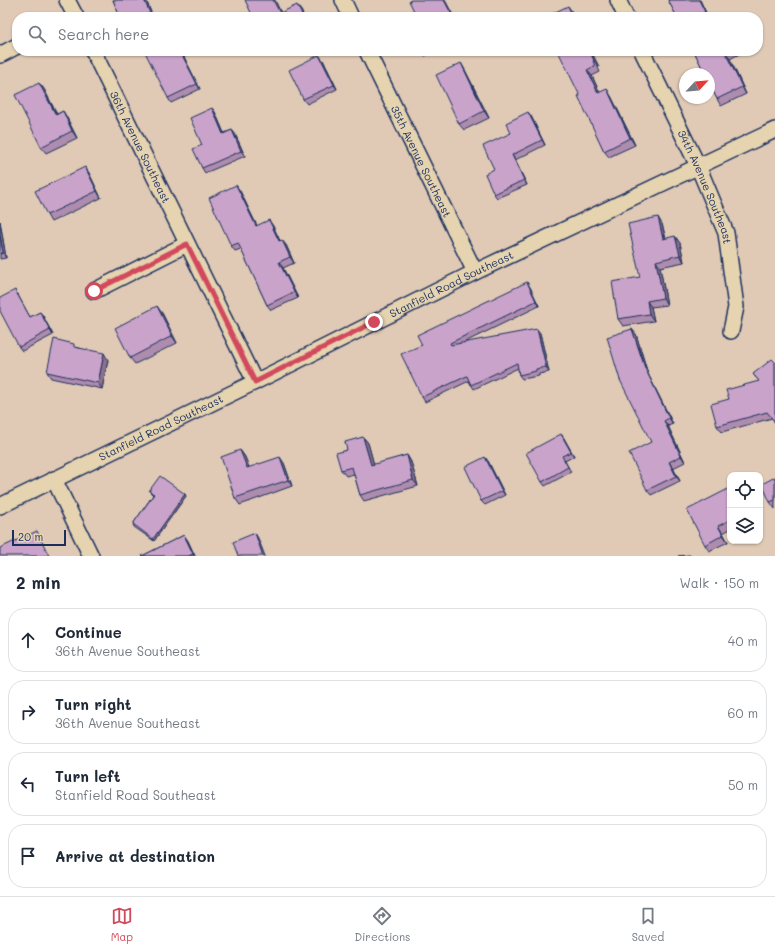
<!DOCTYPE html>
<html lang="en">
<head>
<meta charset="utf-8">
<style>
	:root { --surface:#fff; --page:#f6f6f7; --text:#1f2937; --muted:#747a83; --line:#e0e1e3; --accent:#d1495b }
	body { margin:0; font-family:Mali,sans-serif; background:var(--page); color:var(--text) }
	.controls { position:absolute; right:12px; bottom:12px; display:grid; overflow:hidden; border-radius:8px; box-shadow:0 1px 3px #0004 }
	.controls button { width:36px; height:36px; display:grid; place-items:center; padding:0; border:0; border-bottom:1px solid var(--line); background:var(--surface); color:var(--text); font:20px sans-serif }
	.compass { position:absolute; left:679px; top:68px; width:36px; height:36px; border-radius:50%; background:var(--surface); box-shadow:0 1px 3px #0004; rotate:64deg }
	.scale { position:absolute; left:12px; bottom:10px; width:54px; box-sizing:border-box; padding-left:4px; border:2px solid #1b2f5e; border-top:0; font-size:11px; line-height:14px; white-space:nowrap; color:#1b2f5e; -webkit-text-stroke:3px #e6d4b1; paint-order:stroke }
	.stop { position:absolute; width:12px; height:12px; margin:-9px; border:3px solid #d1495b; border-radius:50%; background:#fff }
	.stop.end { background:#d1495b; border-color:#fff; box-shadow:0 1px 4px #0008 }
	.list { margin:0; padding:0; list-style:none }
	h2 { display:flex; justify-content:space-between; align-items:center; height:52px; margin:0; padding:0 16px; font-size:17px }
	h2 small { font-size:13px; font-weight:400; color:var(--muted) }
	.list li { display:grid; grid-template-columns:26px 1fr auto; gap:12px; align-items:center; box-sizing:border-box; height:64px; margin:0 8px 8px; padding:0 8px; border:1px solid var(--line); border-radius:16px }
	.list b { display:block; font-size:15px; white-space:nowrap }
	.list p { margin:0; font-size:13px; white-space:nowrap; color:var(--muted) }
	.list em { font-size:13px; font-style:normal; color:var(--muted) }
	.icon { flex:none; width:22px; height:22px; fill:none; stroke:currentColor; stroke-width:2; stroke-linecap:round; stroke-linejoin:round }
	.map { position:relative; flex:none; width:775px; height:556px; overflow:hidden }
	.search { position:absolute; background:var(--surface); box-shadow:0 1px 3px #0004; left:12px; right:12px; top:12px; height:44px; display:flex; align-items:center; gap:10px; box-sizing:border-box; padding:0 14px; border-radius:16px; color:var(--muted); font-size:15px }
	.sheet { height:340px; background:var(--surface) }
	nav { display:flex; justify-content:space-around; align-items:center; box-sizing:border-box; height:56px; border-top:1px solid var(--line); background:var(--surface); font-size:11px; color:var(--muted) }
	nav a { display:grid; justify-items:center; gap:2px }
	nav .on { color:var(--accent) }
	.map>svg:first-child { display:block }
	.lines { fill:none; stroke-linecap:round; stroke-linejoin:round }
	.street-casing { stroke:#1b2f5e; stroke-width:18 }
	.street { stroke:#e6d4b1; stroke-width:15 }
	.wall { fill:#ae8cae; stroke:#1b2f5e }
	.shaded-wall { fill:#8d728d; stroke:#1b2f5e }
	.building { fill:#caa3ca; stroke:#1b2f5e }
	.route { stroke:#d1495b; stroke-width:5 }
	.labels { text-anchor:middle; stroke-width:3.5; stroke-linejoin:round; paint-order:stroke }
	.street-label { font-size:11px; fill:#1b2f5e; stroke:#e6d4b1 }
</style>
</head>
<body>
<div class="map">
<svg width="775" height="556" viewBox="0 0 775 556">
	<rect width="100%" height="100%" fill="#e0cab6"/>
	<filter id="ink" filterUnits="userSpaceOnUse"><feTurbulence type="fractalNoise" baseFrequency=".025" numOctaves="2"/><feDisplacementMap in="SourceGraphic" scale="8" xChannelSelector="R" yChannelSelector="G"/><feConvolveMatrix kernelMatrix="1 2 1 2 8 2 1 2 1" color-interpolation-filters="sRGB"/></filter>
	<g filter="url(#ink)">
		<g class="lines">
			<defs>
				<g id="street">
					<path d="M 67,0 L 76,17"/>
					<path d="M 343,0 L 351,17"/>
					<path d="M 618,0 L 626,17"/>
					<path id="s1" d="M 93,51 L 255,382"/>
					<path id="s2" d="M 367,51 L 475,272"/>
					<path id="s3" d="M 642,51 L 698,166 L 726,233 L 736,307 L 731,331"/>
					<path d="M 0,55 L 17,46"/>
					<path d="M 94,291 L 187,244"/>
					<path d="M 54,479 L 91,556"/>
					<path id="s4" d="M 0,506 L 255,382 L 475,272 L 775,130"/>
				</g>
			</defs>
			<use href="#street" class="street-casing"/>
			<use href="#street" class="street"/>
		</g>
		<g class="wall">
			<path d="M 113,0 L 146,0 L 153,17 L 120,17 Z"/>
			<path d="M 668,0 L 700,0 L 708,17 L 677,17 Z"/>
			<path d="M 181,51 L 200,89 L 171,103 L 168,98 Z"/>
			<path d="M 421,51 L 434,51 L 425,56 Z"/>
			<path d="M 591,51 L 599,67 L 598,68 L 600,72 L 592,76 L 600,93 L 611,96 L 635,145 L 609,157 L 604,151 L 580,96 Z"/>
			<path d="M 694,51 L 740,51 L 741,53 L 730,59 L 746,94 L 721,106 L 717,99 Z"/>
			<path d="M 323,60 L 337,89 L 307,104 L 303,99 Z"/>
			<path d="M 461,63 L 465,70 L 489,118 L 464,130 L 459,124 Z"/>
			<path d="M 39,83 L 44,89 L 57,114 L 63,111 L 67,118 L 77,138 L 46,153 L 41,147 Z"/>
			<path d="M 212,108 L 215,112 L 224,133 L 232,130 L 235,134 L 245,156 L 205,173 L 202,168 L 202,145 Z"/>
			<path d="M 531,116 L 545,145 L 515,160 L 527,185 L 497,198 L 494,194 L 511,133 Z"/>
			<path d="M 85,167 L 89,173 L 101,198 L 51,222 L 47,215 Z"/>
			<path d="M 240,191 L 257,226 L 273,226 L 280,241 L 286,245 L 294,263 L 283,268 L 298,298 L 271,310 L 267,305 L 241,249 L 235,251 L 231,246 Z"/>
			<path d="M 0,221 L 6,258 L 0,259 Z"/>
			<path d="M 662,224 L 666,238 L 680,243 L 684,262 L 660,267 L 667,305 L 651,307 L 654,321 L 623,326 L 618,319 L 640,277 Z"/>
			<path d="M 530,287 L 539,306 L 463,343 L 540,333 L 549,372 L 539,374 L 539,376 L 522,379 L 519,375 L 518,368 L 474,389 L 469,381 L 425,402 L 422,397 L 422,345 Z"/>
			<path d="M 15,290 L 18,295 L 30,317 L 40,312 L 43,316 L 53,335 L 22,351 L 19,347 Z"/>
			<path d="M 162,313 L 177,343 L 135,364 L 130,358 Z"/>
			<path d="M 636,334 L 648,374 L 673,424 L 668,426 L 685,462 L 673,468 L 680,481 L 651,495 L 647,490 L 651,442 Z"/>
			<path d="M 77,347 L 108,360 L 102,389 L 51,378 L 47,372 Z"/>
			<path d="M 775,362 L 775,423 L 772,418 L 722,432 L 717,426 L 729,399 L 759,381 L 753,374 Z"/>
			<path d="M 561,434 L 574,456 L 565,461 L 571,472 L 545,486 L 542,482 Z"/>
			<path d="M 363,437 L 368,443 L 374,465 L 407,455 L 411,462 L 418,486 L 364,501 L 360,495 L 354,474 L 346,476 L 341,470 L 347,450 Z"/>
			<path d="M 240,450 L 245,457 L 249,468 L 284,463 L 292,486 L 240,505 L 235,498 Z"/>
			<path d="M 488,461 L 505,495 L 485,505 L 481,501 Z"/>
			<path d="M 775,477 L 775,509 L 770,502 Z"/>
			<path d="M 730,488 L 730,529 L 723,533 L 728,542 L 709,551 L 705,545 Z"/>
			<path d="M 149,491 L 186,496 L 154,541 L 134,527 L 133,524 L 153,495 Z"/>
			<path d="M 184,535 L 188,541 L 195,556 L 142,556 Z"/>
		</g>
		<g class="shaded-wall">
			<path d="M 144,0 L 146,0 L 153,17 L 150,13 Z"/>
			<path d="M 273,0 L 275,0 L 283,17 L 280,13 Z"/>
			<path d="M 444,0 L 445,0 L 454,17 L 453,17 Z"/>
			<path d="M 699,0 L 700,0 L 708,17 L 705,12 Z"/>
			<path d="M 297,5 L 302,12 L 304,17 L 303,17 Z"/>
			<path d="M 568,6 L 572,12 L 574,17 L 573,17 Z"/>
			<path d="M 180,51 L 181,51 L 200,89 L 197,84 Z"/>
			<path d="M 590,51 L 591,51 L 599,67 L 594,61 Z"/>
			<path d="M 725,52 L 730,59 L 746,94 L 742,87 Z"/>
			<path d="M 319,55 L 323,60 L 337,89 L 334,85 Z"/>
			<path d="M 461,63 L 465,70 L 489,118 L 484,111 Z"/>
			<path d="M 587,70 L 592,76 L 603,100 L 598,93 Z"/>
			<path d="M 39,83 L 44,89 L 60,122 L 56,115 Z"/>
			<path d="M 607,89 L 611,96 L 635,145 L 630,138 Z"/>
			<path d="M 212,108 L 215,112 L 226,138 L 223,134 Z"/>
			<path d="M 63,111 L 67,118 L 77,138 L 72,131 Z"/>
			<path d="M 528,112 L 531,116 L 545,145 L 542,140 Z"/>
			<path d="M 232,130 L 235,134 L 245,156 L 241,151 Z"/>
			<path d="M 512,155 L 515,160 L 527,185 L 524,180 Z"/>
			<path d="M 85,167 L 89,173 L 101,198 L 97,191 Z"/>
			<path d="M 236,185 L 240,191 L 260,232 L 256,226 Z"/>
			<path d="M 658,217 L 662,224 L 667,246 L 663,239 Z"/>
			<path d="M 269,220 L 273,226 L 283,247 L 279,241 Z"/>
			<path d="M 0,221 L 6,258 L 3,253 L 0,236 Z"/>
			<path d="M 675,236 L 680,243 L 684,262 L 680,255 Z"/>
			<path d="M 282,240 L 286,245 L 294,263 L 290,257 Z"/>
			<path d="M 656,261 L 660,267 L 667,305 L 663,298 Z"/>
			<path d="M 279,262 L 283,268 L 298,298 L 294,292 Z"/>
			<path d="M 527,282 L 530,287 L 539,306 L 536,301 Z"/>
			<path d="M 647,301 L 651,307 L 654,321 L 649,314 Z"/>
			<path d="M 157,306 L 162,313 L 177,343 L 172,336 Z"/>
			<path d="M 40,312 L 43,316 L 53,335 L 50,330 Z"/>
			<path d="M 537,329 L 540,333 L 549,372 L 546,367 Z"/>
			<path d="M 632,329 L 636,334 L 648,374 L 673,424 L 669,418 L 645,368 Z"/>
			<path d="M 104,353 L 108,360 L 102,389 L 98,383 Z"/>
			<path d="M 664,421 L 668,426 L 685,462 L 681,456 Z"/>
			<path d="M 561,434 L 564,438 L 574,456 L 571,452 Z"/>
			<path d="M 363,437 L 368,443 L 376,472 L 371,465 Z"/>
			<path d="M 240,450 L 245,457 L 252,475 L 247,468 Z"/>
			<path d="M 407,455 L 411,462 L 418,486 L 413,480 Z"/>
			<path d="M 280,457 L 284,463 L 292,486 L 288,480 Z"/>
			<path d="M 485,457 L 488,461 L 505,495 L 502,491 Z"/>
			<path d="M 669,462 L 673,468 L 680,481 L 676,476 Z"/>
			<path d="M 185,494 L 186,496 L 154,541 L 153,539 Z"/>
			<path d="M 718,526 L 723,533 L 728,542 L 723,535 Z"/>
			<path d="M 255,533 L 258,538 L 265,556 L 263,556 Z"/>
			<path d="M 184,535 L 188,541 L 195,556 L 193,554 Z"/>
		</g>
		<g class="building">
			<path d="M 113,0 L 144,0 L 150,13 L 141,17 L 120,17 Z"/>
			<path d="M 245,0 L 273,0 L 280,13 L 297,5 L 303,17 L 253,17 Z"/>
			<path d="M 411,0 L 444,0 L 453,17 L 417,17 L 409,1 Z"/>
			<path d="M 668,0 L 699,0 L 705,12 L 695,17 L 677,17 Z"/>
			<path d="M 568,6 L 573,17 L 545,17 Z"/>
			<path d="M 146,51 L 180,51 L 197,84 L 168,98 L 145,52 Z"/>
			<path d="M 558,51 L 590,51 L 594,61 L 593,61 L 595,66 L 587,70 L 598,93 L 607,89 L 630,138 L 604,151 L 578,96 L 580,96 Z"/>
			<path d="M 694,51 L 728,51 L 725,52 L 742,87 L 717,99 L 709,83 L 709,74 L 705,74 Z"/>
			<path d="M 319,55 L 334,85 L 303,99 L 289,70 Z"/>
			<path d="M 461,63 L 484,111 L 459,124 L 436,75 Z"/>
			<path d="M 39,83 L 56,115 L 63,111 L 72,131 L 41,147 L 15,95 Z"/>
			<path d="M 212,108 L 223,134 L 232,130 L 241,151 L 202,168 L 193,149 L 202,145 L 190,118 Z"/>
			<path d="M 528,112 L 542,140 L 512,155 L 524,180 L 494,194 L 485,174 L 494,169 L 483,146 L 511,133 L 506,123 Z"/>
			<path d="M 85,167 L 97,191 L 47,215 L 35,191 Z"/>
			<path d="M 236,185 L 256,226 L 269,220 L 279,241 L 282,240 L 290,257 L 279,262 L 294,292 L 267,305 L 238,243 L 231,246 L 209,198 Z"/>
			<path d="M 658,217 L 663,239 L 675,236 L 680,255 L 656,261 L 663,298 L 647,301 L 649,314 L 618,319 L 612,282 L 640,277 L 628,224 Z"/>
			<path d="M 0,236 L 3,253 L 0,254 Z"/>
			<path d="M 527,282 L 536,301 L 450,343 L 451,345 L 537,329 L 546,367 L 536,369 L 536,371 L 519,375 L 517,363 L 471,385 L 467,376 L 422,397 L 401,354 L 422,345 L 417,335 Z"/>
			<path d="M 15,290 L 30,317 L 40,312 L 50,330 L 19,347 L 0,311 L 0,298 Z"/>
			<path d="M 157,306 L 172,336 L 130,358 L 115,328 Z"/>
			<path d="M 632,329 L 645,368 L 669,418 L 664,421 L 681,456 L 669,462 L 676,476 L 647,490 L 629,453 L 651,442 L 620,380 L 607,337 Z"/>
			<path d="M 54,339 L 74,344 L 74,347 L 104,353 L 98,383 L 47,372 Z"/>
			<path d="M 772,359 L 775,362 L 775,422 L 767,412 L 717,426 L 711,404 L 729,399 L 726,390 L 759,381 L 753,374 Z"/>
			<path d="M 561,434 L 571,452 L 562,456 L 568,467 L 542,482 L 526,453 Z"/>
			<path d="M 363,437 L 371,465 L 407,455 L 413,480 L 360,495 L 352,467 L 341,470 L 336,453 L 347,450 L 345,442 Z"/>
			<path d="M 240,450 L 247,468 L 280,457 L 288,480 L 235,498 L 221,457 Z"/>
			<path d="M 485,457 L 502,491 L 481,501 L 465,467 Z"/>
			<path d="M 160,476 L 185,494 L 153,539 L 133,524 L 154,494 L 149,491 Z"/>
			<path d="M 775,477 L 775,500 L 770,502 L 762,484 Z"/>
			<path d="M 730,488 L 730,520 L 718,526 L 723,535 L 705,545 L 687,510 Z"/>
			<path d="M 37,531 L 49,556 L 0,556 L 0,548 Z"/>
			<path d="M 255,533 L 263,556 L 238,556 L 233,542 Z"/>
			<path d="M 184,535 L 193,554 L 188,556 L 142,556 Z"/>
			<path d="M 690,555 L 690,556 L 678,556 Z"/>
		</g>
	</g>
	<g class="lines" filter="url(#ink)">
		<path class="route" d="M 94,291 L 187,244 L 255,382 L 374,322"/>
	</g>
	<g class="labels">
		<g class="street-label">
			<text dy="4" stroke="none"><textPath href="#s1" startOffset="107">36th Avenue Southeast</textPath></text>
			<text dy="4" stroke="none"><textPath href="#s2" startOffset="123">35th Avenue Southeast</textPath></text>
			<text dy="4" stroke="none"><textPath href="#s3" startOffset="150">34th Avenue Southeast</textPath></text>
			<text dy="4" stroke="none"><textPath href="#s4" startOffset="503">Stanfield Road Southeast</textPath></text>
			<text dy="4" stroke="none"><textPath href="#s4" startOffset="179">Stanfield Road Southeast</textPath></text>
		</g>
	</g>
</svg>
<div class="controls">
<button><svg class="icon" aria-label="locate" viewBox="0 0 24 24"><circle cx="12" cy="12" r="6"/><path d="M12 2v4M12 18v4M2 12h4M18 12h4"/></svg></button>
<button><svg class="icon" aria-label="layers" viewBox="0 0 24 24"><path d="M12 4l9 5-9 5-9-5zM3 14l9 5 9-5"/></svg></button>
</div>
<svg class="compass" viewBox="-18 -18 36 36"><path d="M0-13l5 13h-10z" fill="#e53935"/><path d="M0 13l5-13h-10z" fill="#747a83"/></svg>
<div class="scale">20 m</div>
<div class="stop" style="left:94px;top:291px"></div>
<div class="stop end" style="left:374px;top:322px"></div>
<div class="search"><svg class="icon" aria-label="search" viewBox="0 0 24 24"><circle cx="10" cy="10" r="6"/><path d="M15 15l6 6"/></svg>Search here</div>
</div>
<section class="sheet">
<h2>2 min<small>Walk · 150 m</small></h2>
<ul class="list">
<li><svg class="icon" aria-label="ahead" viewBox="0 0 24 24"><path d="M12 20V5M6 11l6-6 6 6"/></svg><div><b>Continue</b><p>36th Avenue Southeast</p></div><em>40 m</em></li>
<li><svg class="icon" aria-label="right" viewBox="0 0 24 24"><path d="M7 20v-9h11M14 6l5 5-5 5"/></svg><div><b>Turn right</b><p>36th Avenue Southeast</p></div><em>60 m</em></li>
<li><svg class="icon" aria-label="left" viewBox="0 0 24 24"><path d="M17 20v-9H6M10 6l-5 5 5 5"/></svg><div><b>Turn left</b><p>Stanfield Road Southeast</p></div><em>50 m</em></li>
<li><svg class="icon" aria-label="arrive" viewBox="0 0 24 24"><path d="M6 21V4h12l-3 4 3 4H6"/></svg><div><b>Arrive at destination</b></div></li>
</ul>
</section>
<nav>
<a class="on"><svg class="icon" aria-label="map" viewBox="0 0 24 24"><path d="M3 6l6-2 6 2 6-2v14l-6 2-6-2-6 2zM9 4v14M15 6v14"/></svg>Map</a>
<a><svg class="icon" aria-label="directions" viewBox="0 0 24 24"><path d="M12 3l9 9-9 9-9-9zM9 14v-3h6M13 9l2 2-2 2"/></svg>Directions</a>
<a><svg class="icon" aria-label="saved" viewBox="0 0 24 24"><path d="M7 4h10v16l-5-4-5 4z"/></svg>Saved</a>
</nav>
</body>
</html>
